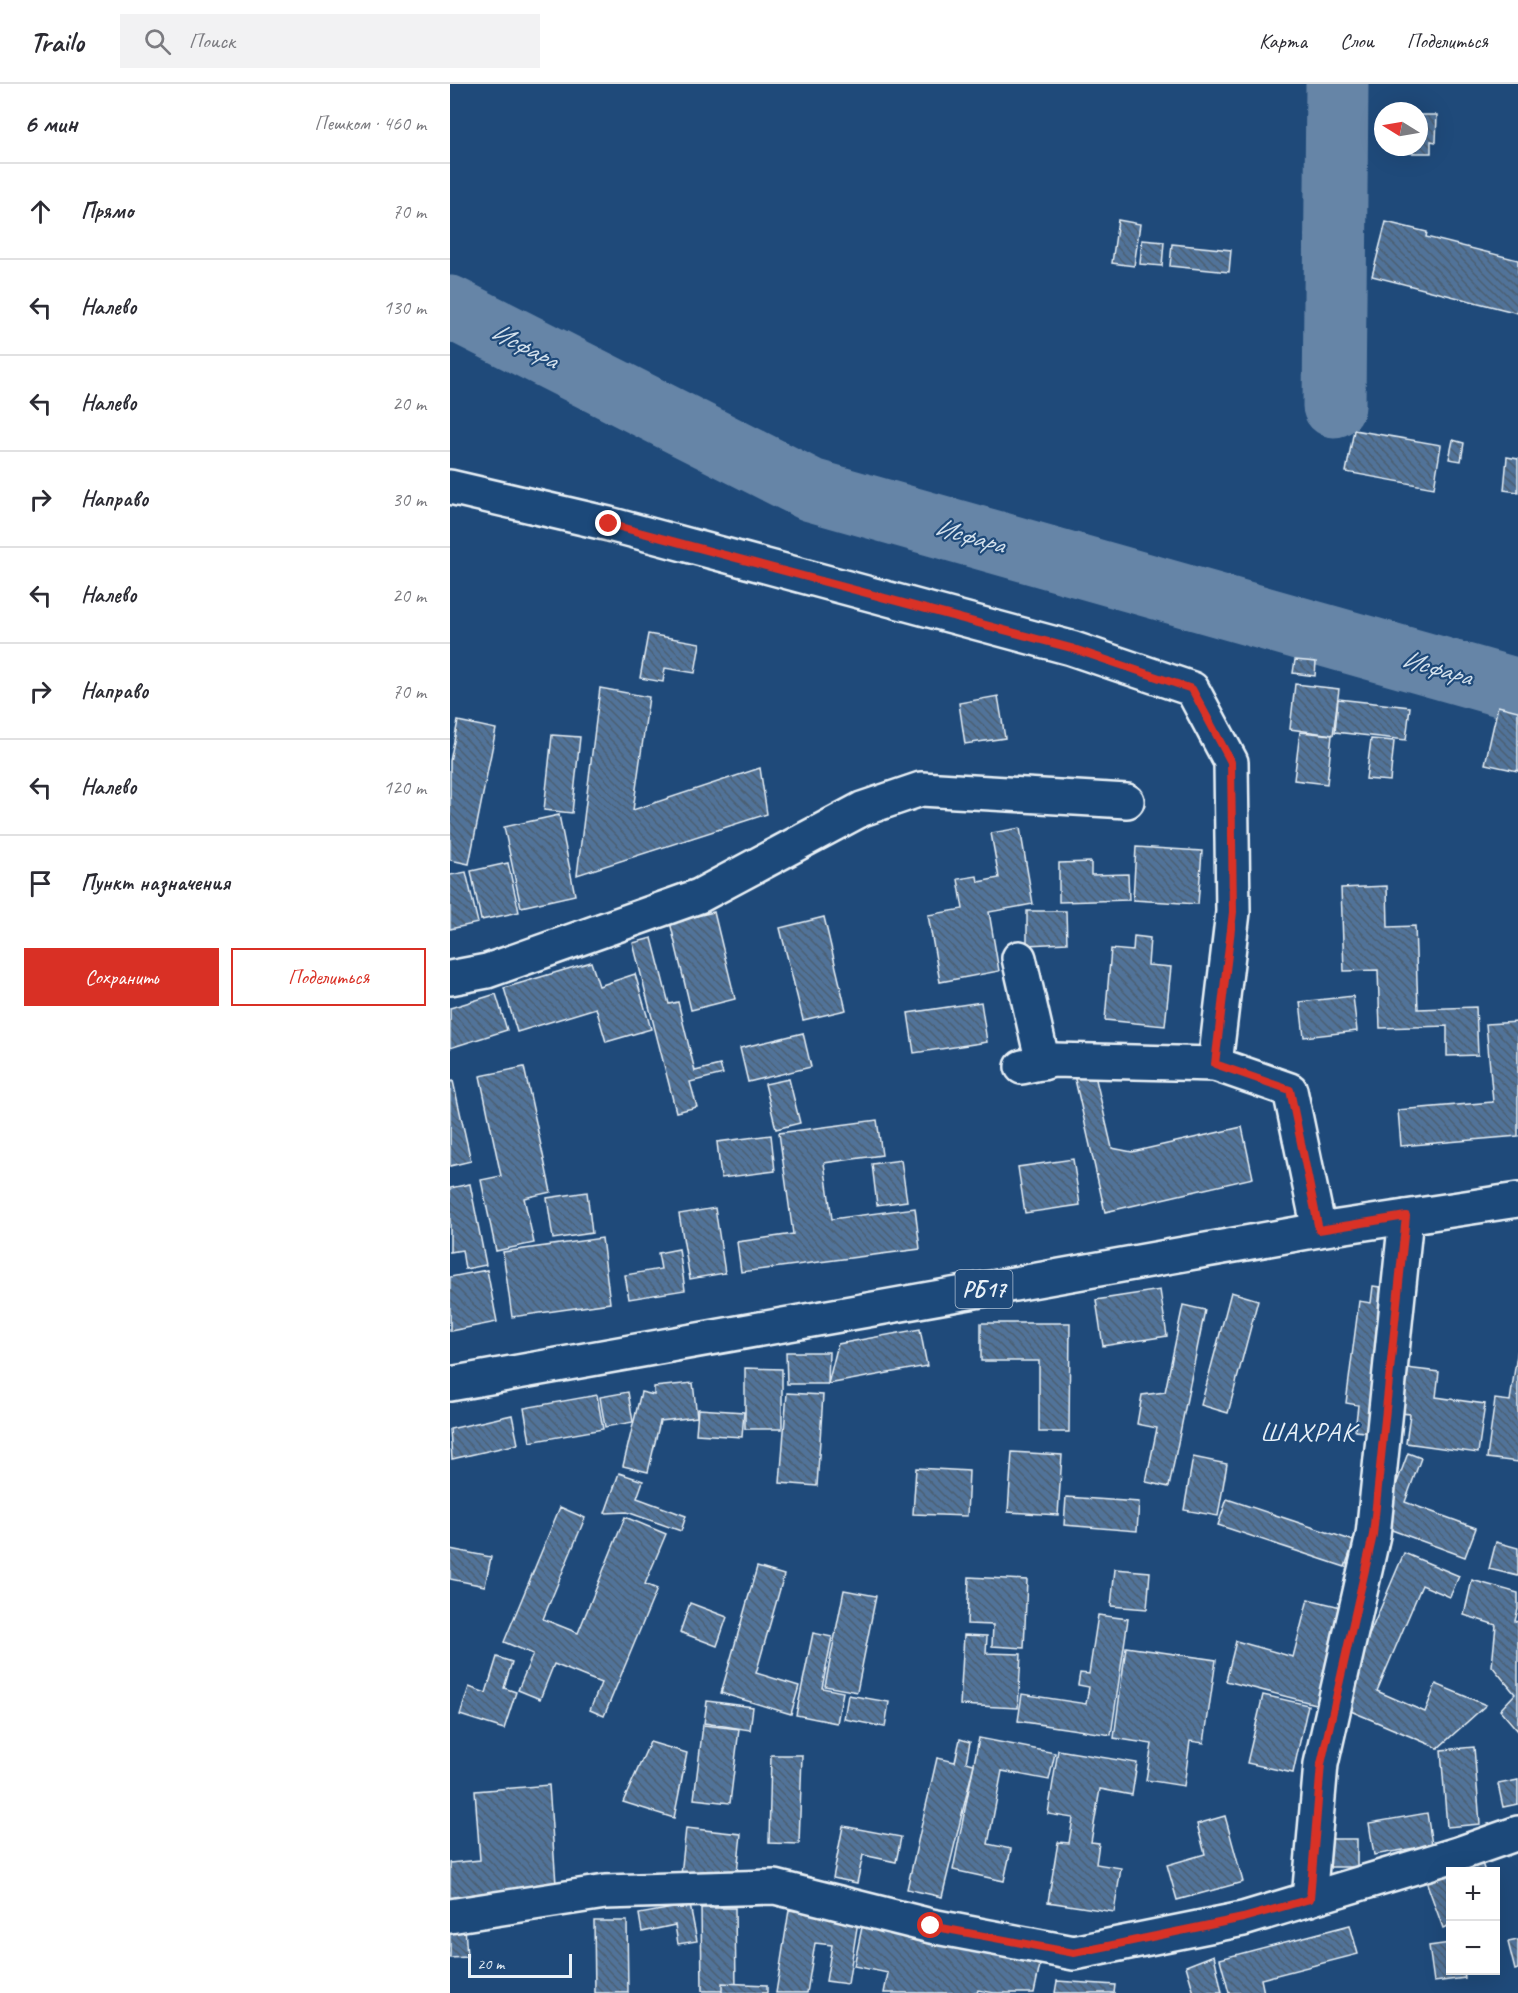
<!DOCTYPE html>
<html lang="ru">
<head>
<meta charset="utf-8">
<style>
	:root { --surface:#fff; --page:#f2f2f3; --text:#2b2b33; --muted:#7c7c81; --line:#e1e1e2; --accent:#d93025 }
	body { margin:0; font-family:Caveat,sans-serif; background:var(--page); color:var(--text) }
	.controls { position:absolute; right:18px; bottom:18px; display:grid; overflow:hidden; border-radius:0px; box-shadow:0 6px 24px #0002 }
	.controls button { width:54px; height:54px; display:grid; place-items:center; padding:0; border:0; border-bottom:2px solid var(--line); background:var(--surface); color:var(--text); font:30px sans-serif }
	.compass { position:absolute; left:924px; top:18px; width:54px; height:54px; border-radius:50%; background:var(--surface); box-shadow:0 6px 24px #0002; rotate:281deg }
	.scale { position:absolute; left:18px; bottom:15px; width:104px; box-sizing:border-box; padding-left:6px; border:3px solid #e8f1f8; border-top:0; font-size:16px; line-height:21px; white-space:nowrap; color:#e8f1f8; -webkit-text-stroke:4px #1f4a7a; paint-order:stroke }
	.stop { position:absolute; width:18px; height:18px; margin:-14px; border:4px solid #d93025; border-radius:50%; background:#fff }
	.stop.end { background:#d93025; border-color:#fff; box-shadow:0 2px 6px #0008 }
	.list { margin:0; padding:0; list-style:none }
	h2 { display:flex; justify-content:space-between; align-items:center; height:78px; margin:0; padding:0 24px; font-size:26px }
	h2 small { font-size:20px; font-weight:400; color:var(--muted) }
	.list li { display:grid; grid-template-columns:39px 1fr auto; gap:18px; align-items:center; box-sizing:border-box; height:96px; padding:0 24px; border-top:2px solid var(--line) }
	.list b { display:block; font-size:22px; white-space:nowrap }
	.list em { font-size:20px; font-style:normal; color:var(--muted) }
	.actions { display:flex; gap:12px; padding:18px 24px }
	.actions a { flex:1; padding:14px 0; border:2px solid var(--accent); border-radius:0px; text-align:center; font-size:21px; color:var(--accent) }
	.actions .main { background:var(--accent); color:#fff }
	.icon { flex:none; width:33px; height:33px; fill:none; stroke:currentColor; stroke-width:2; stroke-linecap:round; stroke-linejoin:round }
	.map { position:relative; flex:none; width:1068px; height:1909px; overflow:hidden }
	header { display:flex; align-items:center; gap:36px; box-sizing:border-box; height:84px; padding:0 30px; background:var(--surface); border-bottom:2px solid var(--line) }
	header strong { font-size:28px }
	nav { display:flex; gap:33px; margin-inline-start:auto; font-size:21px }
	.search { width:420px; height:54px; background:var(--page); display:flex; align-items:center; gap:15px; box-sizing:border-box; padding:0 21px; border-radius:0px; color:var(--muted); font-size:22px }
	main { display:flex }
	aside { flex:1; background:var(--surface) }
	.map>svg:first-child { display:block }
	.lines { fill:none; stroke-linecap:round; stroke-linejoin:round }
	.river { stroke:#6685a7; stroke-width:63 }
	.building { fill:url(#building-back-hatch); stroke:#e8f1f8; stroke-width:1.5 }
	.minor-casing { stroke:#e8f1f8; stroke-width:38 }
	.major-casing { stroke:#e8f1f8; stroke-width:38 }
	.minor { stroke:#1f4a7a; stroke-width:33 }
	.major { stroke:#1f4a7a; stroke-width:33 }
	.route { stroke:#d93025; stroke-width:8 }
	.labels { text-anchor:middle; stroke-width:4.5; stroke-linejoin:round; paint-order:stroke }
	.shield { fill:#1f4a7a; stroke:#acbfd2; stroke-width:1.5 }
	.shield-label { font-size:22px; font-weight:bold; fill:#e8f1f8 }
	.water-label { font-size:26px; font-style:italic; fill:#d4e1ec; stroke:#1f4a7a }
	.quarter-label { font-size:27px; letter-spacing:1.5px; fill:#e8f1f8; stroke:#1f4a7a }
</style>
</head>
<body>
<header>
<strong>Trailo</strong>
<div class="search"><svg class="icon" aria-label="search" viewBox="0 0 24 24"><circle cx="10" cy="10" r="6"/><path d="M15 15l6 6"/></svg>Поиск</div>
<nav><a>Карта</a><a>Слои</a><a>Поделиться</a></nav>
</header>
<main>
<aside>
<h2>6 мин<small>Пешком · 460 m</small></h2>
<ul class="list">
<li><svg class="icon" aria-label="ahead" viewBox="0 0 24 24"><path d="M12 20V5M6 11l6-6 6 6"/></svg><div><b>Прямо</b></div><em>70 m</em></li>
<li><svg class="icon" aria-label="left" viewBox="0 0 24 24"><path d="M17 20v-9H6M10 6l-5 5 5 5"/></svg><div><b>Налево</b></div><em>130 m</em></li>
<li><svg class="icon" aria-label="left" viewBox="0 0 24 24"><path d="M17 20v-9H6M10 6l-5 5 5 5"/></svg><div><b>Налево</b></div><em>20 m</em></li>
<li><svg class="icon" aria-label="right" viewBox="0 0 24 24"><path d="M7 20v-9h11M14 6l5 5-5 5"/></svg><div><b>Направо</b></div><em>30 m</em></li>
<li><svg class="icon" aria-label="left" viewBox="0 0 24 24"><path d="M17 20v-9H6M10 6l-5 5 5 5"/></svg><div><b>Налево</b></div><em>20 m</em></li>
<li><svg class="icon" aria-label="right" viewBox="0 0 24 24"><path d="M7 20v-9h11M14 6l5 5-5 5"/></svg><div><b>Направо</b></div><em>70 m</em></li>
<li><svg class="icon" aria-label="left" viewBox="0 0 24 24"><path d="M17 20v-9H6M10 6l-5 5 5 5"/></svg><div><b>Налево</b></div><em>120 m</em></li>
<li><svg class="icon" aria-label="arrive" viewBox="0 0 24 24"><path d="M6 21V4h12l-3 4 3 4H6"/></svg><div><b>Пункт назначения</b></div></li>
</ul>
<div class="actions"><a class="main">Сохранить</a><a>Поделиться</a></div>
</aside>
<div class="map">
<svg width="1068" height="1909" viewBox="0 0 1068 1909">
	<defs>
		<pattern id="building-back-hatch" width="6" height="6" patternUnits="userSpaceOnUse" patternTransform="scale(1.5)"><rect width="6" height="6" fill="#517399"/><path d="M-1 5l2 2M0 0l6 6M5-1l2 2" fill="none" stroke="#4c5e72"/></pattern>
	</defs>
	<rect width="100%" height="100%" fill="#1f4a7a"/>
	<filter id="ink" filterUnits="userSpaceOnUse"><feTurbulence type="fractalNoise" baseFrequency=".0167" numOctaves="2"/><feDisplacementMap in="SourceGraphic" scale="12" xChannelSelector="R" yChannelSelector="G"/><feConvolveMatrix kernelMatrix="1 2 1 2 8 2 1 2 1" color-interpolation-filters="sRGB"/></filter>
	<g filter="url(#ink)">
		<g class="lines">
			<g class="river">
				<path d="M 0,223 L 361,406 L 1068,606"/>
				<path d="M 884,322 L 887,0"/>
			</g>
		</g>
		<g class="building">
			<path d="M 969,31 L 987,31 L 986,58 L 981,57 L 981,69 L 944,69 L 944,63 L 969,63 Z"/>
			<path d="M 668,136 L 690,140 L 684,182 L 662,179 Z"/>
			<path d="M 936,138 L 977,148 L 976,153 L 1068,176 L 1068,229 L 922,192 Z"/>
			<path d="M 692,156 L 714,158 L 712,182 L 690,180 Z"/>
			<path d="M 722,160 L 781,166 L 779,188 L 720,182 Z"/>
			<path d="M 904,346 L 991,361 L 984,404 L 896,388 Z"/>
			<path d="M 1003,356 L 1014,359 L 1011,377 L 999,375 Z"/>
			<path d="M 1057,373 L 1068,375 L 1068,408 L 1054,406 Z"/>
			<path d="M 198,550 L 250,559 L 245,589 L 215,584 L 213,598 L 190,594 Z"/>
			<path d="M 845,576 L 866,578 L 865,592 L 843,589 Z"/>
			<path d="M 845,600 L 889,605 L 883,651 L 840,645 Z"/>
			<path d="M 150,604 L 199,613 L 183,726 L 310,684 L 317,730 L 127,791 Z"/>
			<path d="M 548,612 L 555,654 L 515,660 L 509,619 Z"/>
			<path d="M 888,615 L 960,623 L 956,656 L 885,648 Z"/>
			<path d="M 1048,622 L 1068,627 L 1068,687 L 1035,680 Z"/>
			<path d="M 8,637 L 46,645 L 19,780 L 0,776 L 0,677 Z"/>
			<path d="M 850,648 L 882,651 L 877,700 L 844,696 Z"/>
			<path d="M 102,651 L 130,653 L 122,729 L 94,726 Z"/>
			<path d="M 921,655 L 944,657 L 940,697 L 916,695 Z"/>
			<path d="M 109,731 L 125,811 L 71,823 L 54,743 Z"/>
			<path d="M 570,744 L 583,820 L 539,828 L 549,887 L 490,898 L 478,831 L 513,825 L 508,795 L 527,792 L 528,798 L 549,794 L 541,749 Z"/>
			<path d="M 686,763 L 752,767 L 748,820 L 683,816 Z"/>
			<path d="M 641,778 L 641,791 L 678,790 L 679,816 L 609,818 L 609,779 Z"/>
			<path d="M 58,779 L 69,828 L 31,836 L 21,787 Z"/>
			<path d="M 16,788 L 28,839 L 0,845 L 0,791 Z"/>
			<path d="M 937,802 L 938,843 L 965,842 L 968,925 L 1026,923 L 1028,971 L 997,972 L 997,942 L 930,944 L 928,886 L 894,887 L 891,804 Z"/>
			<path d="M 577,827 L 616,827 L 617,859 L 577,861 Z"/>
			<path d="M 264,828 L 285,915 L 241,926 L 220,838 Z"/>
			<path d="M 374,833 L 396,926 L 353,936 L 330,844 Z"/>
			<path d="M 684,852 L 700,854 L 698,881 L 721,883 L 715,942 L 655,936 L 661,865 L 683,867 Z"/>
			<path d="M 202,854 L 219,920 L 228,918 L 245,987 L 270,981 L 273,990 L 240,998 L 247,1023 L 226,1028 L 183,859 Z"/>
			<path d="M 141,878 L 149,902 L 185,890 L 201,945 L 156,958 L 146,924 L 67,948 L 54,904 Z"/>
			<path d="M 46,910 L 57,946 L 0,964 L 0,924 Z"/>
			<path d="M 903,912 L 907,947 L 854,953 L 850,918 Z"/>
			<path d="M 531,918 L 537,958 L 464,969 L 458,929 Z"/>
			<path d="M 1068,938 L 1068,1052 L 951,1062 L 948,1026 L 1043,1018 L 1036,940 Z"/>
			<path d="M 353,949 L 361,983 L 298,998 L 290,964 Z"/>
			<path d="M 74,983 L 101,1108 L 74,1114 L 84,1159 L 46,1167 L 31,1096 L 51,1092 L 30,992 Z"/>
			<path d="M 644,987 L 662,1064 L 682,1068 L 792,1043 L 803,1094 L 655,1128 L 624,991 Z"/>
			<path d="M 339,995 L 350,1039 L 326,1045 L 315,1000 Z"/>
			<path d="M 3,997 L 21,1077 L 0,1082 L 0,998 Z"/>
			<path d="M 427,1036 L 432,1071 L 374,1079 L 382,1135 L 465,1124 L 470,1165 L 291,1188 L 287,1158 L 343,1150 L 329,1049 Z"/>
			<path d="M 321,1051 L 325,1087 L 271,1094 L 267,1058 Z"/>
			<path d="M 623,1075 L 630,1121 L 575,1129 L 568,1083 Z"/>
			<path d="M 451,1076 L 457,1117 L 427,1121 L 422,1080 Z"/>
			<path d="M 20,1100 L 36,1181 L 15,1185 L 12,1166 L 0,1168 L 0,1104 Z"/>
			<path d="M 137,1108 L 142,1149 L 103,1155 L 97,1114 Z"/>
			<path d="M 265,1124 L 275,1189 L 240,1195 L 229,1130 Z"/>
			<path d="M 152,1154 L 160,1219 L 62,1233 L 53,1168 Z"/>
			<path d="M 229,1165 L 235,1206 L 179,1215 L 175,1191 L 211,1185 L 208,1169 Z"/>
			<path d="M 37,1186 L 47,1238 L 0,1247 L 0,1193 Z"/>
			<path d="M 923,1202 L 944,1205 L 925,1349 L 905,1347 L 908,1321 L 896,1319 L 909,1217 L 921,1219 Z"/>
			<path d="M 710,1206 L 717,1252 L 653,1262 L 646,1216 Z"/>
			<path d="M 781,1208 L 808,1216 L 778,1329 L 751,1321 Z"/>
			<path d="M 733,1221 L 755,1226 L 719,1403 L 696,1398 L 707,1344 L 687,1340 L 692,1311 L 715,1308 Z"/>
			<path d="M 531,1239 L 620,1239 L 619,1348 L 589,1348 L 589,1277 L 531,1277 Z"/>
			<path d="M 470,1245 L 477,1282 L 378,1300 L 388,1260 Z"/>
			<path d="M 1068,1264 L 1068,1378 L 1037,1374 L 1045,1315 L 1060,1317 Z"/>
			<path d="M 336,1268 L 379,1268 L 378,1300 L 337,1300 Z"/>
			<path d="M 295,1284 L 332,1285 L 332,1345 L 295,1345 Z"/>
			<path d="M 956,1284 L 989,1288 L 986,1313 L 1035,1320 L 1028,1369 L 956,1359 L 960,1330 L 950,1329 Z"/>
			<path d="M 243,1299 L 247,1333 L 210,1337 L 198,1388 L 173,1382 L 191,1308 L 204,1311 L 204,1303 Z"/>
			<path d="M 178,1308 L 183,1338 L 155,1343 L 150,1313 Z"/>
			<path d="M 337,1309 L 373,1311 L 367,1402 L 330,1399 Z"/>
			<path d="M 147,1311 L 153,1345 L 80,1358 L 74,1324 Z"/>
			<path d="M 248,1325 L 294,1328 L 292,1353 L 246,1350 Z"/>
			<path d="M 62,1331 L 68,1360 L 2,1375 L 0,1345 Z"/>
			<path d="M 562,1368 L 612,1371 L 608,1431 L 558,1428 Z"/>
			<path d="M 958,1369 L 971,1374 L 955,1418 L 1026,1444 L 1015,1473 L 931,1442 Z"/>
			<path d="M 743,1373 L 777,1380 L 768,1432 L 734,1426 Z"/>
			<path d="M 466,1384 L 519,1387 L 517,1432 L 463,1430 Z"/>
			<path d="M 169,1389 L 193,1397 L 187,1414 L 236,1432 L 231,1447 L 177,1428 L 155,1429 Z"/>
			<path d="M 616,1413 L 689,1418 L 687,1447 L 614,1441 Z"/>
			<path d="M 777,1415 L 904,1457 L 895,1483 L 768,1441 Z"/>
			<path d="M 110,1423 L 135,1434 L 93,1535 L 128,1549 L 175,1433 L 216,1450 L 195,1500 L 207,1505 L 154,1632 L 140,1626 L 151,1599 L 104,1580 L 90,1615 L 68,1606 L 83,1570 L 54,1558 Z"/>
			<path d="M 1046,1458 L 1068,1464 L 1068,1492 L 1039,1485 Z"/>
			<path d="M 0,1465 L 41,1473 L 35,1502 L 0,1495 Z"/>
			<path d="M 954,1469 L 1009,1492 L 1000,1513 L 972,1501 L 927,1607 L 975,1628 L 986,1600 L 1036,1621 L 988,1664 L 889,1622 Z"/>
			<path d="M 307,1483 L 334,1491 L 306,1589 L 349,1602 L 341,1630 L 271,1609 Z"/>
			<path d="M 665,1485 L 700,1488 L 697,1525 L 661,1522 Z"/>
			<path d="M 519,1493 L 577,1496 L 574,1564 L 542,1562 L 543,1541 L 517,1540 Z"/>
			<path d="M 1022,1496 L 1068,1509 L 1068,1525 L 1065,1537 L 1068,1538 L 1068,1647 L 1050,1626 L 1065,1610 L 1042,1582 L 1046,1541 L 1014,1531 Z"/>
			<path d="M 394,1506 L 426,1512 L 407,1608 L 375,1602 Z"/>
			<path d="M 858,1515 L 903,1526 L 877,1623 L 776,1597 L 786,1557 L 843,1573 Z"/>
			<path d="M 240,1519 L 277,1533 L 267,1562 L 230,1548 Z"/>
			<path d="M 648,1531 L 678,1535 L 661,1651 L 568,1637 L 572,1610 L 636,1620 L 639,1603 L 628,1601 L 630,1589 L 639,1590 Z"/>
			<path d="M 363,1549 L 382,1553 L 372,1604 L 393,1608 L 387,1639 L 346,1631 Z"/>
			<path d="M 514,1551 L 537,1552 L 536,1569 L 571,1570 L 568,1624 L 510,1621 Z"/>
			<path d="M 676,1563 L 766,1576 L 754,1659 L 740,1657 L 734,1702 L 696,1696 L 702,1660 L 664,1654 Z"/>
			<path d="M 47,1573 L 62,1578 L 54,1604 L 66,1608 L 54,1645 L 10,1631 L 19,1603 L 36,1609 Z"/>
			<path d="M 398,1611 L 439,1618 L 435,1643 L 394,1635 Z"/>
			<path d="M 813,1611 L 858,1621 L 843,1689 L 797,1679 Z"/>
			<path d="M 257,1617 L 303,1623 L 300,1646 L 254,1639 Z"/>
			<path d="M 253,1641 L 289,1645 L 280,1719 L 244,1715 Z"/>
			<path d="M 529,1654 L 605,1669 L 599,1696 L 552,1687 L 538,1760 L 561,1765 L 554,1797 L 503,1786 Z"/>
			<path d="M 510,1655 L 520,1658 L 516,1678 L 524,1680 L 492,1813 L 457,1805 L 487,1674 L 505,1678 Z"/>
			<path d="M 200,1658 L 237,1669 L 224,1734 L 173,1718 Z"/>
			<path d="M 1024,1663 L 1030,1740 L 997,1743 L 991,1666 Z"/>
			<path d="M 608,1666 L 687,1679 L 682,1711 L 650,1705 L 641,1758 L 649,1759 L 646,1780 L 671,1784 L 664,1828 L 598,1818 L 608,1758 L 619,1759 L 623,1734 L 598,1730 Z"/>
			<path d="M 321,1671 L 352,1671 L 349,1760 L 319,1759 Z"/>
			<path d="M 1068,1696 L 1068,1720 L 1053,1723 L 1048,1700 Z"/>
			<path d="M 99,1701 L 107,1814 L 0,1823 L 0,1779 L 30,1776 L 25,1707 Z"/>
			<path d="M 977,1729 L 982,1761 L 924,1771 L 919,1739 Z"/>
			<path d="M 775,1732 L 793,1798 L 727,1816 L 717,1781 L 755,1770 L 747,1740 Z"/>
			<path d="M 393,1742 L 451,1753 L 446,1778 L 413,1771 L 407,1799 L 383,1794 Z"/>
			<path d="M 236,1744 L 291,1750 L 286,1798 L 231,1791 Z"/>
			<rect x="879" y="1755" width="28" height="28"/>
			<path d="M 1031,1776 L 1035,1788 L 1002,1788 Z"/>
			<path d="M 1000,1788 L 1000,1841 L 993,1844 L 976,1797 Z"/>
			<path d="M 240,1821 L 247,1857 L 228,1860 L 225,1841 L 192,1848 L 189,1830 Z"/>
			<path d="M 251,1824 L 285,1824 L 286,1907 L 252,1907 Z"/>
			<path d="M 339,1826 L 408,1837 L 398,1900 L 376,1897 L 382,1861 L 365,1859 L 357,1909 L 326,1909 Z"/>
			<path d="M 144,1837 L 177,1837 L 178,1909 L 145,1909 Z"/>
			<path d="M 900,1841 L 908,1870 L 811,1895 L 814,1909 L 779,1909 L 770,1875 Z"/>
			<path d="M 15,1842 L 17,1873 L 0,1874 L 0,1843 Z"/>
			<path d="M 412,1843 L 590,1881 L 584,1909 L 544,1909 L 528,1906 L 527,1909 L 434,1909 L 438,1889 L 404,1882 Z"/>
			<path d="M 1068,1856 L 1068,1885 L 1065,1886 L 1058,1858 Z"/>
			<path d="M 1000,1859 L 1000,1886 L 1014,1886 L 1015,1894 L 984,1898 L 979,1862 Z"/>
			<path d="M 764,1871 L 772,1909 L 744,1909 L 736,1882 Z"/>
			<path d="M 607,1897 L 665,1901 L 664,1909 L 605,1909 Z"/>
			<path d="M 272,1899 L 317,1901 L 317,1909 L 272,1909 Z"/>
		</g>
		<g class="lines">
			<defs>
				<g id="minor">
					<path d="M 0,403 L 159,440 L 621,564 L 742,605 L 781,678 L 783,828 L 765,980 L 840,1006 L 869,1146"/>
					<path d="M 569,874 L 593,979"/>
					<path d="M 0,894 L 37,887 L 249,812 L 412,725 L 471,705 L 677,717"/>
					<path d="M 572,983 L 604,976 L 765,980"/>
					<path d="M 859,1815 L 871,1680 L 923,1451 L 956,1133"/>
					<path d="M 0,1832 L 155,1808 L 325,1803 L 481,1842 L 624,1869 L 793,1835 L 1008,1770 L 1068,1749"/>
				</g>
				<path id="major" d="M 0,1300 L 869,1146 L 1068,1116"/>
			</defs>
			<use href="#minor" class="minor-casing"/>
			<use href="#major" class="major-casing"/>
			<use href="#minor" class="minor"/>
			<use href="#major" class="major"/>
		</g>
	</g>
	<g class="lines" filter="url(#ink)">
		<path class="route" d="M 159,440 L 621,564 L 742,605 L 781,678 L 783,828 L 765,980 L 840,1006 L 869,1146 L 956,1132 L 923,1451 L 871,1680 L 860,1815 L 793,1834 L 624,1869 L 481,1842"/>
	</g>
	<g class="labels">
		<rect class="shield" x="505.5" y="1186" width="57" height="38" rx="4.5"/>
		<g class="shield-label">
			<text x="534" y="1213">РБ17</text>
		</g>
		<g class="water-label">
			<text transform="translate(75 261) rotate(27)" y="9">Исфара</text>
			<text transform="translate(520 451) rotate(16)" y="9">Исфара</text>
			<text transform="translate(987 583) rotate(16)" y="9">Исфара</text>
		</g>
		<g class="quarter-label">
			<text x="858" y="1357">ШАХРАК</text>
		</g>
	</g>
</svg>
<div class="controls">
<button>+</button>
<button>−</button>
</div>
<svg class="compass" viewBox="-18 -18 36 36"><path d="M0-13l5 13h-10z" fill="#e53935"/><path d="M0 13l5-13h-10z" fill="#7c7c81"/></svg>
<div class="scale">20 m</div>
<div class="stop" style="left:481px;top:1842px"></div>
<div class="stop end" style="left:159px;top:440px"></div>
</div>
</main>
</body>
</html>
